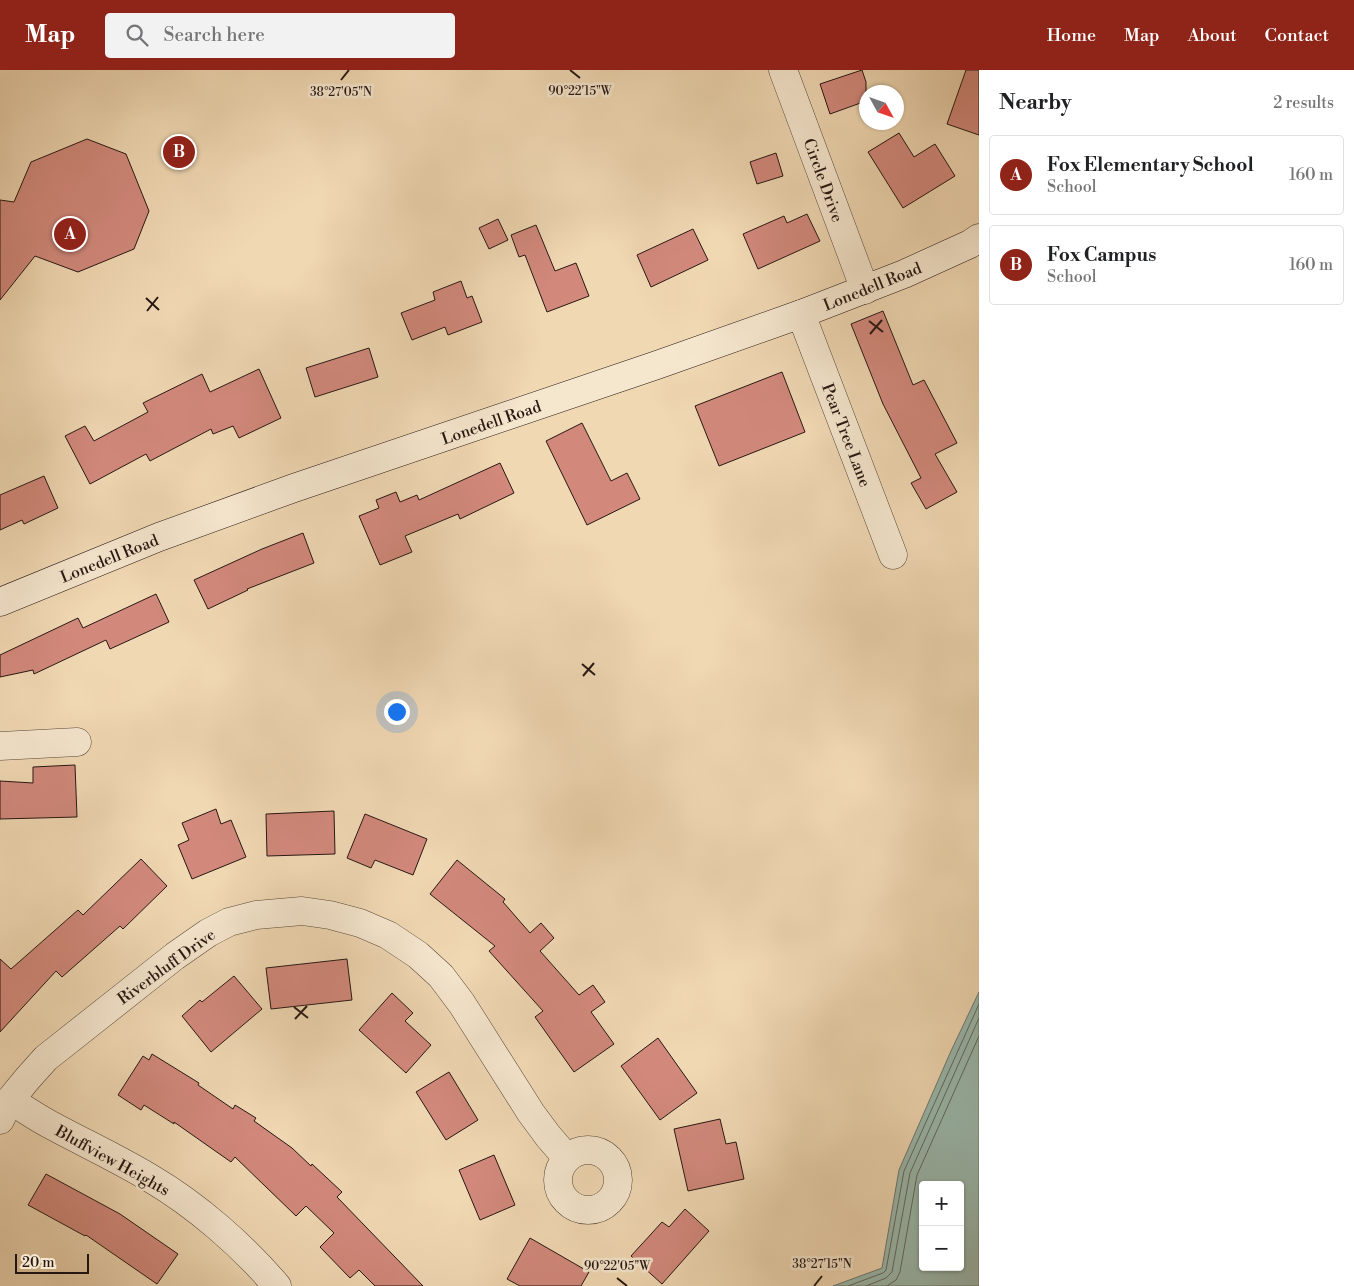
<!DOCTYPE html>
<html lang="en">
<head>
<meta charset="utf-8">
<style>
	:root { --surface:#fff; --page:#f2f2f2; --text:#202124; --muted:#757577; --line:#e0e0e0; --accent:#8f2418 }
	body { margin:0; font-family:"Libre Bodoni",serif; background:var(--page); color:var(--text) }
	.controls { position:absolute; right:15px; bottom:15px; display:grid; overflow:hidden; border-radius:5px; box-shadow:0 1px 4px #0004 }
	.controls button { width:45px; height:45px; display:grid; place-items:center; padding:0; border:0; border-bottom:1px solid var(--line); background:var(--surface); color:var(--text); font:25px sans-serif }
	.compass { position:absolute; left:859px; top:15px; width:45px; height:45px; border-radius:50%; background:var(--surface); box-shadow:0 1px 4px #0004; rotate:130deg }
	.scale { position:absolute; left:15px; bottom:12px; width:74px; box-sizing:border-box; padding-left:5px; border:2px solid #261712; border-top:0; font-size:14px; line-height:18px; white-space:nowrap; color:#261712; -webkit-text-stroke:4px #f5e6ce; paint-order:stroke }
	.you { position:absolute; left:396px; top:641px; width:18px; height:18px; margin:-12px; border:4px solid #fff; border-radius:50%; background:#1a73e8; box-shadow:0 0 0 8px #1a73e833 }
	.badge { display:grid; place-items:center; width:32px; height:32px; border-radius:50%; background:var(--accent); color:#fff; font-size:16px; font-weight:700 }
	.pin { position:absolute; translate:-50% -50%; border:2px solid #fff; box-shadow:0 1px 5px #0006 }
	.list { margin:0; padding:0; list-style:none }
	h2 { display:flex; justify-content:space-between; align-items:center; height:65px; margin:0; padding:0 20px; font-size:21px }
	h2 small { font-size:16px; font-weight:400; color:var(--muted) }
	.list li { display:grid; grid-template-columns:32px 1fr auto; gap:15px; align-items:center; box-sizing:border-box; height:80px; margin:0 10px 10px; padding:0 10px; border:1px solid var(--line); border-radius:5px }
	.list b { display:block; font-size:19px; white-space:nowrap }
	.list p { margin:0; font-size:16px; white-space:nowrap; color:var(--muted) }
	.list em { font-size:16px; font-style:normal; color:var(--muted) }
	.icon { flex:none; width:28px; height:28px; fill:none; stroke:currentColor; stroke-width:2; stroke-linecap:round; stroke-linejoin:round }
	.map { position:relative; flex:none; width:979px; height:1216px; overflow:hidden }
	header { display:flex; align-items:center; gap:30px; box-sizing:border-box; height:70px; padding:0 25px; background:var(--accent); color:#fff }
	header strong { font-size:24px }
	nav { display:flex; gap:28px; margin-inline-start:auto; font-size:18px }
	.search { width:350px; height:45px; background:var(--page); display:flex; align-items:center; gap:12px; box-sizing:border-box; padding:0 18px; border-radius:5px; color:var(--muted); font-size:19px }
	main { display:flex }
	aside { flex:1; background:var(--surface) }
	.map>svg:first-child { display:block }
	.water { fill:#9ab9ae; stroke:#6c7870; fill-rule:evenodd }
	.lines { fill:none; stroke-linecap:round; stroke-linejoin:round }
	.shore { stroke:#606860; stroke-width:1 }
	.building { fill:#d2897c; stroke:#261712 }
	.street-casing { stroke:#58473a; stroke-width:29 }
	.secondary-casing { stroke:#261712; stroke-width:29 }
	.street { stroke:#f5e6ce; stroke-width:28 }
	.secondary { stroke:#f5e6ce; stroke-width:28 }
	.ticks { fill:none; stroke:#261712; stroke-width:2 }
	.labels { text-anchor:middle; stroke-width:5; stroke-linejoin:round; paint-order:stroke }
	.street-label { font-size:16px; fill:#261712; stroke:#f5e6ce }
	.ticks-label { font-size:12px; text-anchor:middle; fill:#261712; stroke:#f5e6ce; stroke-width:5; stroke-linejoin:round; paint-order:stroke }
</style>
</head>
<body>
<header>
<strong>Map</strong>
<div class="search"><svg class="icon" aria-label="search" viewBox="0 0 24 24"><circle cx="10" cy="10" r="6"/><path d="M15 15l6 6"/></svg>Search here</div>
<nav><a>Home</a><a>Map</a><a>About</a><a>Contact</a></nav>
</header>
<main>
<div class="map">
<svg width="979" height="1216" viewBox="0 0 979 1216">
	<rect width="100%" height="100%" fill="#f0d8b3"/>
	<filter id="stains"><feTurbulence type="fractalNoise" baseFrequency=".004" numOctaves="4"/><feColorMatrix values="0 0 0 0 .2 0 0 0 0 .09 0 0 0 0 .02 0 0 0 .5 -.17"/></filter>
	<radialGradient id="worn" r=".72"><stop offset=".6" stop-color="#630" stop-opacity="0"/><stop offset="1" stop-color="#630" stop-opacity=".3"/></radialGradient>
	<path class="water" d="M 979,922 L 979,1216 L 833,1216 L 882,1198 L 899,1100 L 951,981 ZM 923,1115 L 960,1115 L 960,1197 L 923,1197 Z"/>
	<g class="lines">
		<g class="shore">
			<path d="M 848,1216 L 883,1203 L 886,1200 L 904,1101 L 979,934"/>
			<path d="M 866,1216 L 886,1208 L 892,1202 L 910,1103 L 979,948"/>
			<path d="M 887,1216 L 896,1210 L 900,1202 L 917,1105 L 979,966"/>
		</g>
	</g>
	<g class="building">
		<path d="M 862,0 L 866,12 L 866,31 L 830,44 L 820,14 Z"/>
		<path d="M 966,0 L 979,0 L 979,65 L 947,54 Z"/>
		<path d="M 899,63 L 914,87 L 935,74 L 955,106 L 903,138 L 868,82 Z"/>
		<path d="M 87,69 L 126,84 L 149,141 L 134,179 L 78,202 L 35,186 L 0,230 L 0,130 L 14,132 L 31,92 Z"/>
		<path d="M 776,83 L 783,106 L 757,114 L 750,92 Z"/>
		<path d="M 807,144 L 820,171 L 758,199 L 743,164 L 784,146 L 787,153 Z"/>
		<path d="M 498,149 L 508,170 L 489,179 L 479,158 Z"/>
		<path d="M 536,155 L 555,201 L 576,193 L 589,226 L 547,242 L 525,185 L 519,187 L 511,165 Z"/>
		<path d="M 693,159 L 708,190 L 651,217 L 637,185 Z"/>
		<path d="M 461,211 L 467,228 L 472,226 L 482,252 L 448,265 L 445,257 L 412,270 L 401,243 L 435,230 L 433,222 Z"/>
		<path d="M 883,241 L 913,315 L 924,310 L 957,373 L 935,384 L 957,422 L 926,439 L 911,413 L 921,408 L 883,334 L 851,254 Z"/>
		<path d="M 369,278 L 378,307 L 315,327 L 306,298 Z"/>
		<path d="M 259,299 L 281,348 L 239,368 L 233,356 L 213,364 L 211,359 L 150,391 L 146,384 L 90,414 L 65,366 L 85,356 L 94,371 L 148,342 L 143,333 L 202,304 L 210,322 Z"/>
		<path d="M 782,302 L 805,362 L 719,396 L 695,336 Z"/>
		<path d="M 582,353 L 611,411 L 627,403 L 640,429 L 587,455 L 546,371 Z"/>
		<path d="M 500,393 L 514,423 L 460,449 L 458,444 L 405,466 L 412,482 L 380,495 L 359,446 L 379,438 L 376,430 L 396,422 L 400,432 L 417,425 L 419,430 Z"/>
		<path d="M 44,406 L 58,438 L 24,454 L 22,450 L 0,460 L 0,425 Z"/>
		<path d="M 303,463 L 314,493 L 247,519 L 248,520 L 208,539 L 194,510 L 262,479 Z"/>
		<path d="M 156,524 L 169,552 L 110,579 L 106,570 L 34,604 L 33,600 L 0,607 L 0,585 L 78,548 L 83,558 Z"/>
		<path d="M 75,695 L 77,747 L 0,749 L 0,711 L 33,713 L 33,697 Z"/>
		<path d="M 216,739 L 221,754 L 231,750 L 246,787 L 192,809 L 178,775 L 189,770 L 182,753 Z"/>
		<path d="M 334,741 L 335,784 L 267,786 L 266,744 Z"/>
		<path d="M 365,744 L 427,769 L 413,805 L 375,790 L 371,798 L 347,788 Z"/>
		<path d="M 141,789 L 167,816 L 123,859 L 120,856 L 62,907 L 56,901 L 0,962 L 0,889 L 11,899 L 78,840 L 83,845 Z"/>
		<path d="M 457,790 L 505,829 L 503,832 L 530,863 L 541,853 L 554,868 L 540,881 L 579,925 L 593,915 L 605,932 L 591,942 L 614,974 L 574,1002 L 535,947 L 543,941 L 489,881 L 495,876 L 430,824 Z"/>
		<path d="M 347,889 L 352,930 L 271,939 L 266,898 Z"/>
		<path d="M 234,906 L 262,939 L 211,982 L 182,946 L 200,930 L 202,932 Z"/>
		<path d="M 392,923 L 413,943 L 405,951 L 431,975 L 406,1003 L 359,960 Z"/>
		<path d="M 658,968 L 697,1023 L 660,1050 L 621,996 Z"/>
		<path d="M 152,984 L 199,1013 L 198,1015 L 233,1039 L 235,1035 L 256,1048 L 254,1051 L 292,1078 L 311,1096 L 312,1094 L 342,1122 L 337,1127 L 423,1216 L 375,1216 L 359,1200 L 350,1208 L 320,1177 L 334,1163 L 306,1136 L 296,1146 L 235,1087 L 231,1092 L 174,1052 L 174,1054 L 144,1035 L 141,1040 L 118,1025 L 143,986 L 149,990 Z"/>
		<path d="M 449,1002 L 478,1050 L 446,1070 L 416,1022 Z"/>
		<path d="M 720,1049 L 726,1074 L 736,1072 L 744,1109 L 688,1121 L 674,1059 Z"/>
		<path d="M 494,1085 L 515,1135 L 480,1150 L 459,1100 Z"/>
		<path d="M 46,1104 L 120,1144 L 178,1184 L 157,1214 L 86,1165 L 85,1166 L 28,1135 Z"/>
		<path d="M 685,1139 L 709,1161 L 662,1214 L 631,1186 L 662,1152 L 669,1157 Z"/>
		<path d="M 530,1168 L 589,1202 L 581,1216 L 520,1216 L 507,1209 Z"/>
	</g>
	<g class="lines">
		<defs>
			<g id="street">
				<path d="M 783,0 L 865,220"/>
				<path d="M 801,244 L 893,485"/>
				<path d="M 0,676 L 77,672"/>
				<path d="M 10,1030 C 23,1038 36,1047 49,1054 C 82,1072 117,1088 150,1108 C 196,1135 242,1175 277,1216"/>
				<path d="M 0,1050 L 10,1030 L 28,1008 L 46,988 L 175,886 L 208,863 L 229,852 L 256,845 L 302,841 L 330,845 L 360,853 L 388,865 L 418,885 L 441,906 L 462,934 L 531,1043 L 548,1066 L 567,1088"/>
				<circle cx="588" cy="1110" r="30"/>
			</g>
			<path id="secondary" d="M 0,532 L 159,467 L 294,418 L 657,295 L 801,244 L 904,204 L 970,174 L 979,168"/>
		</defs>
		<use href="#street" class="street-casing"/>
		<use href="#secondary" class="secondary-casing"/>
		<use href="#street" class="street"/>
		<use href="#secondary" class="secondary"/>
	</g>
	<path class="ticks" d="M 570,0 L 580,8M 341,10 L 349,0M 146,228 L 159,240M 147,241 L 158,227M 869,251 L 883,262M 870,264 L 882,250M 582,594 L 595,605M 583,606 L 594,593M 294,937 L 308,948M 295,949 L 307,936M 617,1208 L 627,1216M 814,1216 L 822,1206"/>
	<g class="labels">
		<g class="street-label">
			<text transform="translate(824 110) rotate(70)" y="6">Circle Drive</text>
			<text transform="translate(872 216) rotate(-22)" y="6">Lonedell Road</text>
			<text transform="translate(491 352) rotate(-19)" y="6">Lonedell Road</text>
			<text transform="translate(847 365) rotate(69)" y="6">Pear Tree Lane</text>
			<text transform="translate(109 488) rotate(-22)" y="6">Lonedell Road</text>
			<text transform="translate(166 896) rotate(-36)" y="6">Riverbluff Drive</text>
			<text transform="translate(113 1090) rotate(29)" y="6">Bluffview Heights</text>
		</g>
	</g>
	<g class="ticks-label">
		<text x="580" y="25">90°22'15"W</text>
		<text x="341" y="26">38°27'05"N</text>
		<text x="822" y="1198">38°27'15"N</text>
		<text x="617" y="1200">90°22'05"W</text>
	</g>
	<rect width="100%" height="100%" filter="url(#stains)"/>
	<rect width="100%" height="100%" fill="url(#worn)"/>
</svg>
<div class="controls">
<button>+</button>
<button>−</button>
</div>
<svg class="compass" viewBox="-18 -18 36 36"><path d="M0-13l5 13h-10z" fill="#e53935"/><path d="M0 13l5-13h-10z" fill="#757577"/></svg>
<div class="scale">20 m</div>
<div class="you"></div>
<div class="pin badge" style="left:70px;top:164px">A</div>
<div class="pin badge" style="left:179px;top:82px">B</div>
</div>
<aside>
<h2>Nearby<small>2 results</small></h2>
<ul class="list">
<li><span class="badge">A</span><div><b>Fox Elementary School</b><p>School</p></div><em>160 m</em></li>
<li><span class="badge">B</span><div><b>Fox Campus</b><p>School</p></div><em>160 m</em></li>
</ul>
</aside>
</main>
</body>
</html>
